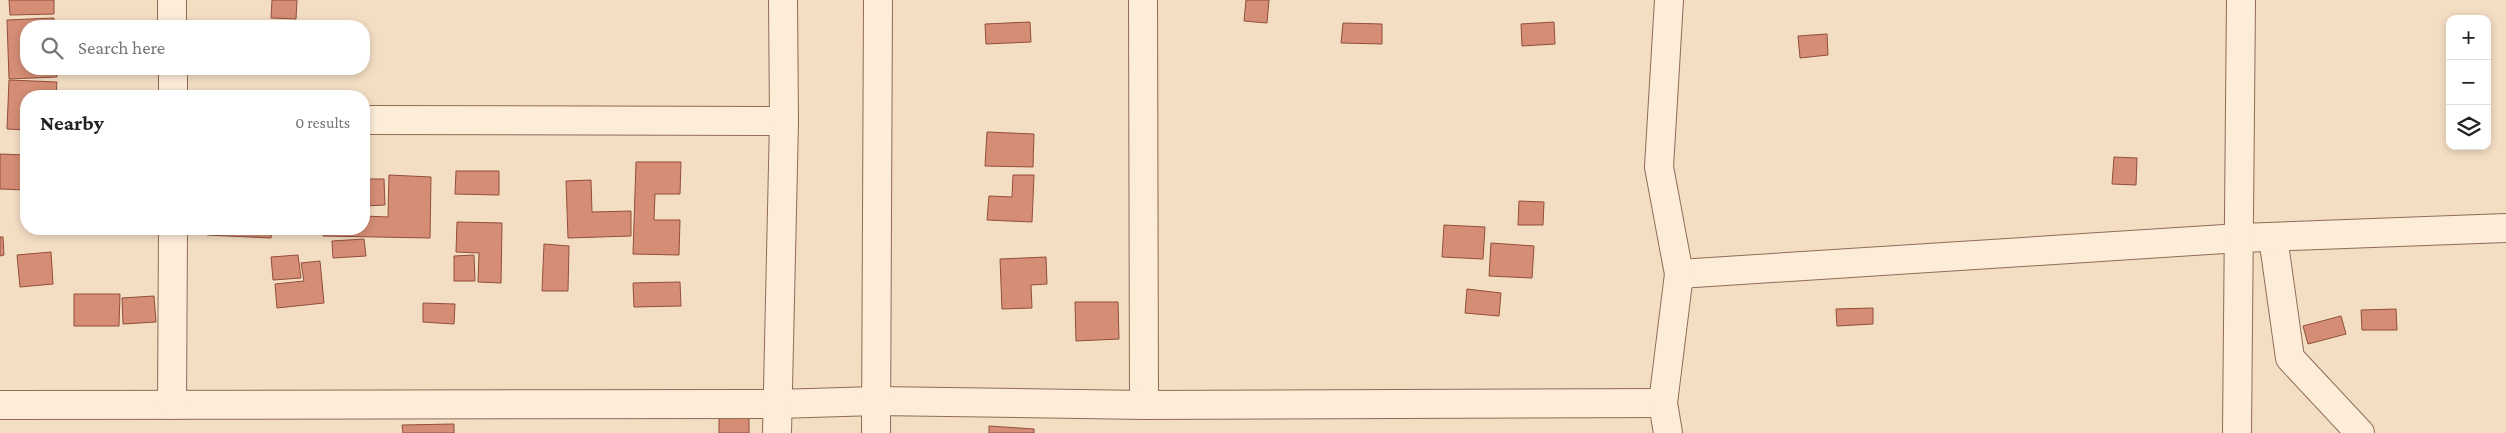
<!DOCTYPE html>
<html lang="en">
<head>
<meta charset="utf-8">
<style>
	:root { --surface:#fff; --page:#f2f2f2; --text:#222; --muted:#767676; --line:#e0e0e0 }
	body { margin:0; font-family:"Crimson Pro",serif; background:var(--page); color:var(--text) }
	.controls { position:absolute; right:15px; top:15px; display:grid; overflow:hidden; border-radius:10px; box-shadow:0 2px 8px #0003 }
	.controls button { width:45px; height:45px; display:grid; place-items:center; padding:0; border:0; border-bottom:1px solid var(--line); background:var(--surface); color:var(--text); font:25px sans-serif }
	.list { margin:0; padding:0; list-style:none }
	h2 { display:flex; justify-content:space-between; align-items:center; height:65px; margin:0; padding:0 20px; font-size:21px }
	h2 small { font-size:16px; font-weight:400; color:var(--muted) }
	.icon { flex:none; width:28px; height:28px; fill:none; stroke:currentColor; stroke-width:2; stroke-linecap:round; stroke-linejoin:round }
	.map { position:relative; flex:none; width:2506px; height:433px; overflow:hidden }
	.search { position:absolute; background:var(--surface); box-shadow:0 2px 8px #0003; left:20px; top:20px; width:350px; height:55px; display:flex; align-items:center; gap:12px; box-sizing:border-box; padding:0 18px; border-radius:20px; color:var(--muted); font-size:19px }
	.panel { position:absolute; background:var(--surface); box-shadow:0 2px 8px #0003; left:20px; top:90px; width:350px; height:145px; border-radius:20px }
	.map>svg:first-child { display:block }
	.building { fill:#d58d75; stroke:#924f3a }
	.lines { fill:none; stroke-linecap:round; stroke-linejoin:round }
	.minor-casing { stroke:#906c57; stroke-width:30 }
	.minor { stroke:#fcecd8; stroke-width:28 }
</style>
</head>
<body>
<div class="map">
<svg width="2506" height="433" viewBox="0 0 2506 433">
	<rect width="100%" height="100%" fill="#f3ddc3"/>
	<g class="building">
		<path d="M 9,0 L 54,0 L 54,14 L 10,15 Z"/>
		<path d="M 272,0 L 297,0 L 296,19 L 271,18 Z"/>
		<path d="M 1246,0 L 1269,0 L 1267,23 L 1244,21 Z"/>
		<path d="M 54,18 L 54,26 L 26,26 L 26,69 L 56,69 L 57,77 L 9,79 L 7,20 Z"/>
		<path d="M 1030,22 L 1031,42 L 986,44 L 985,24 Z"/>
		<path d="M 1554,22 L 1555,44 L 1522,46 L 1521,24 Z"/>
		<path d="M 1343,23 L 1382,24 L 1382,44 L 1341,43 Z"/>
		<path d="M 1827,34 L 1828,55 L 1800,58 L 1798,36 Z"/>
		<path d="M 9,80 L 57,82 L 56,96 L 26,96 L 26,130 L 7,129 Z"/>
		<path d="M 987,132 L 1034,134 L 1033,167 L 985,166 Z"/>
		<path d="M 0,154 L 26,155 L 26,190 L 0,189 Z"/>
		<path d="M 2114,157 L 2137,158 L 2136,185 L 2112,184 Z"/>
		<path d="M 636,162 L 681,162 L 680,194 L 655,194 L 654,220 L 680,220 L 679,255 L 633,254 Z"/>
		<path d="M 456,171 L 499,171 L 499,195 L 455,194 Z"/>
		<path d="M 389,175 L 431,177 L 430,238 L 323,236 L 324,229 L 364,229 L 364,216 L 388,217 Z"/>
		<path d="M 1013,175 L 1034,175 L 1032,222 L 987,220 L 989,196 L 1012,197 Z"/>
		<path d="M 364,179 L 384,179 L 385,205 L 364,206 Z"/>
		<path d="M 591,180 L 592,212 L 631,211 L 631,236 L 568,238 L 566,181 Z"/>
		<path d="M 1519,201 L 1544,202 L 1543,225 L 1518,225 Z"/>
		<path d="M 457,222 L 502,223 L 501,283 L 478,282 L 479,253 L 456,252 Z"/>
		<path d="M 1444,225 L 1485,227 L 1483,259 L 1442,257 Z"/>
		<path d="M 208,229 L 272,229 L 271,238 L 207,235 Z"/>
		<path d="M 0,237 L 3,237 L 4,255 L 0,256 Z"/>
		<path d="M 364,239 L 366,256 L 333,258 L 332,241 Z"/>
		<path d="M 1491,243 L 1534,246 L 1532,278 L 1489,276 Z"/>
		<path d="M 544,244 L 569,246 L 568,291 L 542,291 Z"/>
		<path d="M 51,252 L 53,284 L 20,287 L 17,255 Z"/>
		<path d="M 298,255 L 301,278 L 273,280 L 271,257 Z"/>
		<path d="M 474,255 L 475,281 L 454,281 L 454,256 Z"/>
		<path d="M 1046,257 L 1047,284 L 1031,285 L 1032,308 L 1002,309 L 1000,259 Z"/>
		<path d="M 320,261 L 324,303 L 277,308 L 275,284 L 304,281 L 301,263 Z"/>
		<path d="M 680,282 L 681,306 L 634,307 L 633,283 Z"/>
		<path d="M 1467,289 L 1501,293 L 1499,316 L 1465,313 Z"/>
		<path d="M 74,294 L 120,294 L 119,326 L 74,326 Z"/>
		<path d="M 154,296 L 156,322 L 123,324 L 122,298 Z"/>
		<path d="M 1075,302 L 1118,302 L 1119,339 L 1076,341 Z"/>
		<path d="M 423,303 L 455,304 L 454,324 L 423,322 Z"/>
		<path d="M 1873,308 L 1873,324 L 1837,326 L 1836,309 Z"/>
		<path d="M 2396,309 L 2397,330 L 2362,330 L 2361,310 Z"/>
		<path d="M 2341,316 L 2346,334 L 2308,344 L 2303,326 Z"/>
		<rect x="719" y="418" width="30" height="15"/>
		<path d="M 454,424 L 454,433 L 403,433 L 402,425 Z"/>
		<path d="M 989,426 L 1034,429 L 1034,433 L 989,433 Z"/>
	</g>
	<g class="lines">
		<defs>
			<g id="minor">
				<path d="M 172,0 L 172,26"/>
				<path d="M 1143,0 L 1144,405"/>
				<path d="M 173,69 L 173,96"/>
				<path d="M 364,120 L 784,121"/>
				<path d="M 2273,237 L 2290,358 L 2360,433"/>
				<path d="M 1679,274 L 2240,238 L 2506,228"/>
				<path d="M 0,405 L 777,404 L 876,401 L 1144,405 L 1663,403"/>
				<path d="M 172,405 L 173,229"/>
				<path d="M 777,433 L 784,121 L 783,0"/>
				<path d="M 876,433 L 878,0"/>
				<path d="M 1668,433 L 1663,403 L 1679,274 L 1659,167 L 1669,0"/>
				<path d="M 2237,433 L 2241,0"/>
			</g>
		</defs>
		<use href="#minor" class="minor-casing"/>
		<use href="#minor" class="minor"/>
	</g>
</svg>
<div class="controls">
<button>+</button>
<button>−</button>
<button><svg class="icon" aria-label="layers" viewBox="0 0 24 24"><path d="M12 4l9 5-9 5-9-5zM3 14l9 5 9-5"/></svg></button>
</div>
<div class="search"><svg class="icon" aria-label="search" viewBox="0 0 24 24"><circle cx="10" cy="10" r="6"/><path d="M15 15l6 6"/></svg>Search here</div>
<section class="panel">
<h2>Nearby<small>0 results</small></h2>
<ul class="list">
</ul>
</section>
</div>
</body>
</html>
